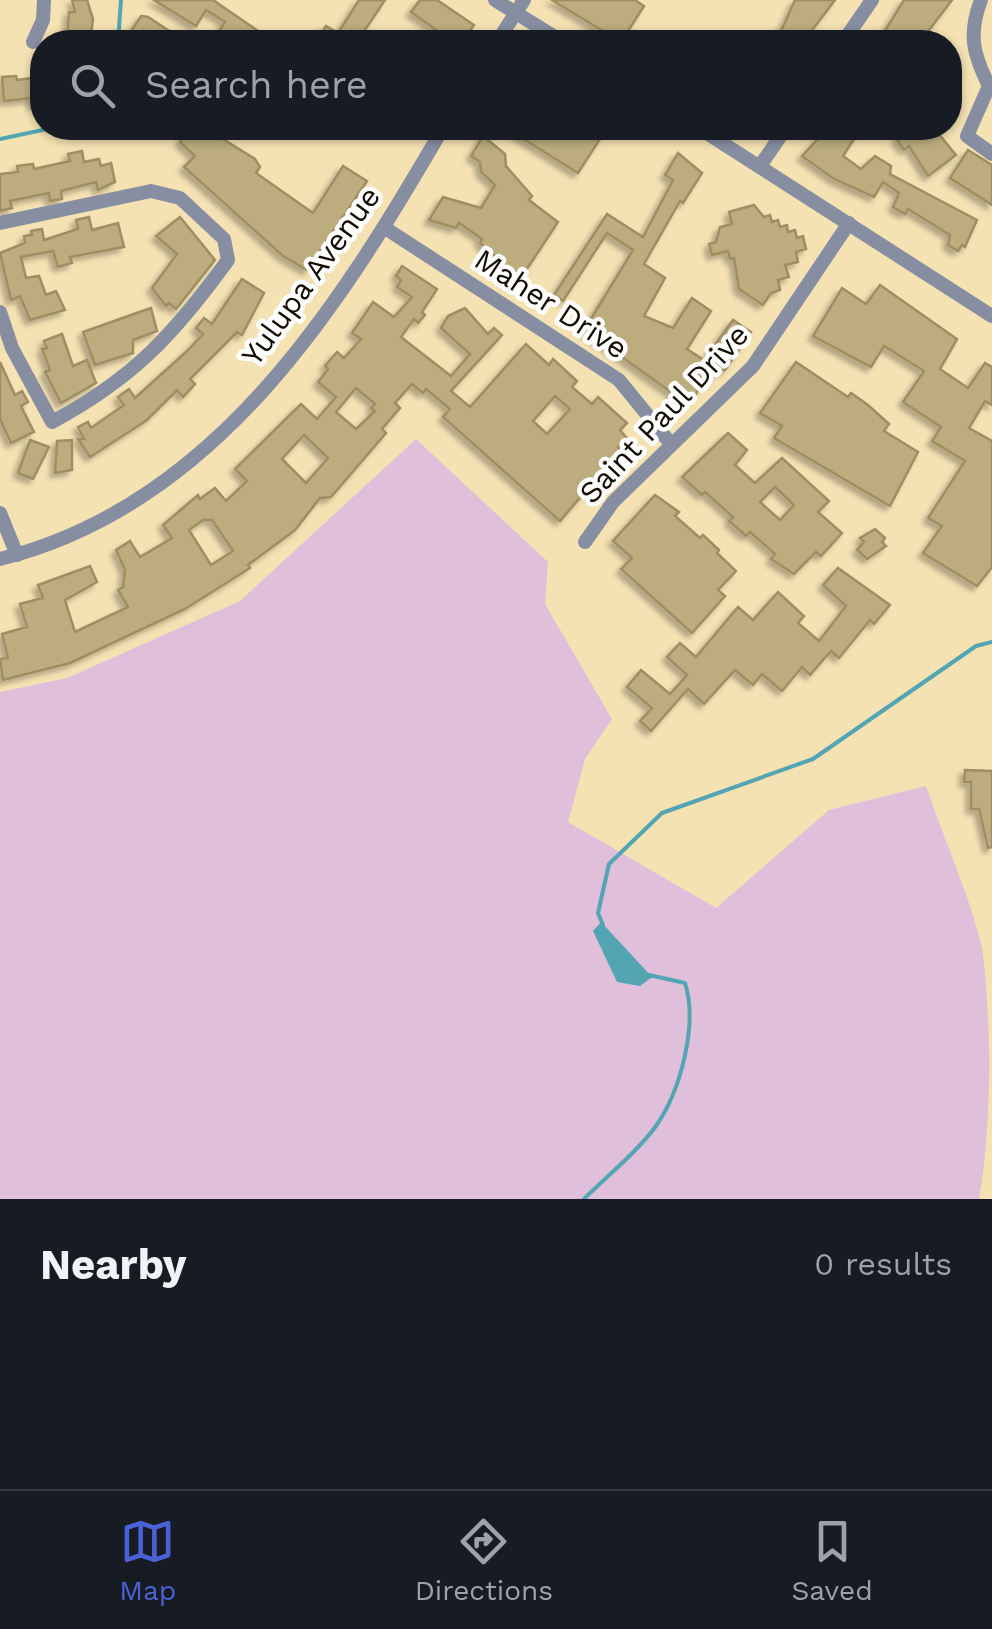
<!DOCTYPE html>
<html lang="en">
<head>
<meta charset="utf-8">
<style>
	:root { --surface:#171b24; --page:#242831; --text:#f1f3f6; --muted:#9ea1a6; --line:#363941; --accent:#4b62d7 }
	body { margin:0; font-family:"Work Sans",sans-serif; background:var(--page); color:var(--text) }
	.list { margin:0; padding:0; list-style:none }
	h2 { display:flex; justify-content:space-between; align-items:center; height:130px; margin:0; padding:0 40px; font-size:42px }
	h2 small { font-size:32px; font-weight:400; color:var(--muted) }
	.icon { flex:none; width:55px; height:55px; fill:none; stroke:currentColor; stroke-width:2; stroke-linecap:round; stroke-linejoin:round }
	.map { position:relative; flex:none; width:992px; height:1199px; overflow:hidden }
	.search { position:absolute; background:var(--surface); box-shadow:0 2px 8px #0004; left:30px; right:30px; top:30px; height:110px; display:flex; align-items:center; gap:25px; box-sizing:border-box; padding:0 35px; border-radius:40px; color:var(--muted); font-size:38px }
	.sheet { height:290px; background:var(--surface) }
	nav { display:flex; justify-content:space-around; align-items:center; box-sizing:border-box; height:140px; border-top:2px solid var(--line); background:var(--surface); font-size:28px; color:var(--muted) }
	nav a { display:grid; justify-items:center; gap:5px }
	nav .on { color:var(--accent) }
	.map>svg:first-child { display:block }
	.green { fill:#e0bfdb }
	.water { fill:#53a5b4 }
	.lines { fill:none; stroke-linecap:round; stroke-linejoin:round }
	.stream { stroke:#53a5b4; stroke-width:4 }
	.building { fill:#bcac7e; stroke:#9e8e62; stroke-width:2.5; fill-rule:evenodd; filter:url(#shadow) }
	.minor { stroke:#878ea1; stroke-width:14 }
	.labels { text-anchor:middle; stroke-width:9; stroke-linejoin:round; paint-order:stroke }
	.street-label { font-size:30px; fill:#110b00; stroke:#fff }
</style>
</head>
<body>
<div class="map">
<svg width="992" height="1199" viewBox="0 0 992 1199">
	<defs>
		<filter id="shadow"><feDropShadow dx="-4.5" dy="4.5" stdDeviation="2.5" flood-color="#0004"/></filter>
	</defs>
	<rect width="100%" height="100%" fill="#f4e2b3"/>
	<path class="green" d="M 416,439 L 548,562 L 545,604 L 612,719 L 585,759 L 568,822 L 716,908 L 829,810 L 926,786 C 944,839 968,892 982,947 C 992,1022 992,1125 979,1199 L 0,1199 L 0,692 L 67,678 L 240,601 Z"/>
	<path class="water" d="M 601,922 L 652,977 L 640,986 L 617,982 L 593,931 Z"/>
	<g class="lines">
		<g class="stream">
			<path d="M 118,42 L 121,0"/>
			<path d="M 0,139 L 52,128"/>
			<path d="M 603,925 L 598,913 L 609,864 L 662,813 L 813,759 L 976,646 L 992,642"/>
			<path d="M 584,1199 C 607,1176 637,1152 656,1126 C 681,1090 698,1024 685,983 L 649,975"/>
		</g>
	</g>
	<g class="building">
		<path d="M 72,0 L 87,0 L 93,19 L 90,42 L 67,42 L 69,12 L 75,12 Z"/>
		<path d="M 154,0 L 213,0 L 274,42 L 212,42 L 225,22 L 206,10 L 196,26 Z"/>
		<path d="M 359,0 L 385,0 L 357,42 L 316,42 L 326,26 L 338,33 Z"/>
		<path d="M 420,0 L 437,0 L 474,25 L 462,42 L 431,42 L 439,32 L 411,12 Z"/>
		<path d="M 552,0 L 635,0 L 644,6 L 621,42 Z"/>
		<path d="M 795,0 L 835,0 L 803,42 L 776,42 Z"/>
		<path d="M 904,0 L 952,0 L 920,42 L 878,42 Z"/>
		<path d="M 141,16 L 148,17 L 186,42 L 124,42 Z"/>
		<path d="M 16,76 L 17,80 L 41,77 L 42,103 L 33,105 L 32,98 L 4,101 L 2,77 Z"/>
		<path d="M 189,128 L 205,128 L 255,159 L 260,167 L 256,173 L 313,213 L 343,166 L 367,181 L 307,270 L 283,256 L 184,167 L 195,156 L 180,142 Z"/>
		<path d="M 506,128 L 607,128 L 578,173 Z"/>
		<path d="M 828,128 L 861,128 L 843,156 L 861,169 L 875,156 L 891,166 L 890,174 L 977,220 L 965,247 L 962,245 L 958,251 L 948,245 L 950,235 L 908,209 L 905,214 L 893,207 L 899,193 L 883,182 L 874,197 L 834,179 L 802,156 Z"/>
		<path d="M 911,128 L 927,128 L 934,136 L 938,133 L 956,155 L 928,176 L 909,146 L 904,150 L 896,138 Z"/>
		<path d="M 483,136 L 505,154 L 506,166 L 532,196 L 529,200 L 558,222 L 523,275 L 491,260 L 494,256 L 480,243 L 482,239 L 459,223 L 456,228 L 429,220 L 443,197 L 481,208 L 495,185 L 481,172 L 480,162 L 471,156 Z"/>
		<path d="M 968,150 L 992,165 L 992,205 L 950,178 Z"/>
		<path d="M 82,151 L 84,162 L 99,159 L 101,166 L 111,163 L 115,182 L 98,190 L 96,182 L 61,191 L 62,199 L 50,201 L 49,193 L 10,201 L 12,208 L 0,211 L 0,174 L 18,172 L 17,166 L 33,164 L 34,169 L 70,161 L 68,154 Z"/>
		<path d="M 678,153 L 702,173 L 683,203 L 680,201 L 644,264 L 665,278 L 644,316 L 673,328 L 692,298 L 711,311 L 687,349 L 704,360 L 733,320 L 751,332 L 725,370 L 717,371 L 710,382 L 705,378 L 695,396 L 691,393 L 678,410 L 669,405 L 675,395 L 584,330 L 633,250 L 607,233 L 563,301 L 554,295 L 607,214 L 643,237 L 673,180 L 665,175 Z"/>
		<path d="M 754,205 L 764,217 L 770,215 L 772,222 L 778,220 L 780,227 L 787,225 L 788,232 L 795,230 L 797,238 L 803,236 L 806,249 L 796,252 L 798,262 L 785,265 L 789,277 L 778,280 L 780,290 L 771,293 L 763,305 L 739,289 L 734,258 L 730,259 L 728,251 L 712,255 L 709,244 L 716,242 L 720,227 L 732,224 L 729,212 Z"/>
		<path d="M 89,217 L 92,230 L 118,223 L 124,247 L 70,257 L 72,263 L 58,267 L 53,251 L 21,257 L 26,278 L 39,276 L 46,295 L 56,291 L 65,310 L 30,320 L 20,296 L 11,300 L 0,253 L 25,243 L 24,236 L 32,235 L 31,231 L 42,229 L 44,240 L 78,229 L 76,220 Z"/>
		<path d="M 180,217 L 215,260 L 176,309 L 169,303 L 166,306 L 152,288 L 177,254 L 156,236 Z"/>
		<path d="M 402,266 L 437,289 L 422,312 L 425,315 L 418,323 L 414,319 L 401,337 L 451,376 L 470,354 L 441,328 L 448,316 L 465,308 L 488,334 L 494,328 L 502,335 L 451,391 L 470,407 L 526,344 L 549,365 L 553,359 L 577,381 L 572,387 L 592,404 L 598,397 L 627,423 L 620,430 L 626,437 L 618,447 L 621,450 L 560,521 L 443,417 L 450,409 L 426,389 L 423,393 L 412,384 L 395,403 L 400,408 L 382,429 L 386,433 L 350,475 L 331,497 L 320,498 L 295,530 L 248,565 L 250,568 L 185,609 L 70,663 L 3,680 L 0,659 L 8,658 L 2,634 L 27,627 L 20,604 L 43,598 L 38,585 L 90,566 L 97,582 L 65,600 L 75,632 L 128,607 L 118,590 L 123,587 L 125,570 L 116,550 L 130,541 L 140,557 L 172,538 L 163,525 L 198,495 L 200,499 L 215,488 L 226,501 L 247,481 L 235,469 L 301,404 L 317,419 L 336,397 L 318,382 L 328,369 L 325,366 L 337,352 L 344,358 L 361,339 L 352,333 L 373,302 L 394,317 L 412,297 L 397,287 L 401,280 L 396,276 ZM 356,388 L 375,404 L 371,408 L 375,411 L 356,429 L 336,412 ZM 555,396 L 570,409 L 547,434 L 533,421 ZM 304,435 L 328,458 L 306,483 L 282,459 ZM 203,520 L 212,520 L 233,551 L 211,565 L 189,530 Z"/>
		<path d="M 242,279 L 264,293 L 242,335 L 237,332 L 190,379 L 195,384 L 183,397 L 177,390 L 147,420 L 90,457 L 78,439 L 84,439 L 78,427 L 88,422 L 91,428 L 124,405 L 118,397 L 129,389 L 135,398 L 187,351 L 203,334 L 196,328 L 204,318 L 212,324 Z"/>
		<path d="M 880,285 L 957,339 L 940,369 L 968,388 L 985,363 L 992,367 L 992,405 L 985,401 L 969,428 L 992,441 L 992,567 L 977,586 L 923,553 L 942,526 L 928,518 L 965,461 L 932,441 L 941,427 L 903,402 L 924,371 L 884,346 L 871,367 L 813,336 L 842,288 L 866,304 Z"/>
		<path d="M 151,308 L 157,331 L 133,340 L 133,353 L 95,365 L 83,332 Z"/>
		<path d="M 62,334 L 73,366 L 87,360 L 96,383 L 61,403 L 45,372 L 50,370 L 42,349 L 47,348 L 44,341 Z"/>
		<path d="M 0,362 L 15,395 L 22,391 L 28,402 L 21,406 L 34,432 L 11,443 L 0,419 Z"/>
		<path d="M 796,362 L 848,397 L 851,393 L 868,405 L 889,424 L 884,431 L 918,452 L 890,506 L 774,438 L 782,426 L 760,413 Z"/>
		<path d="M 728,433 L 747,450 L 735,465 L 755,483 L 782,458 L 829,501 L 818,512 L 842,533 L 821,556 L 816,552 L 794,574 L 771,559 L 775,554 L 750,532 L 746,536 L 729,521 L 733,517 L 705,492 L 702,495 L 682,477 ZM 775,487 L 794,505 L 780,520 L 760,502 Z"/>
		<path d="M 30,440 L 49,447 L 33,479 L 18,473 Z"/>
		<path d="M 72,440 L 72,470 L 55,473 L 57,441 Z"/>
		<path d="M 655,495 L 679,512 L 675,516 L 700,538 L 703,535 L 719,550 L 717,553 L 736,571 L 718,590 L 725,596 L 692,633 L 621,569 L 632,558 L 613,541 Z"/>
		<path d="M 875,529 L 885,538 L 882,542 L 886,546 L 867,559 L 857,550 L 864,542 L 860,538 Z"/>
		<path d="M 838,568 L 890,605 L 874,624 L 870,620 L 839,658 L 831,651 L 810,675 L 802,667 L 782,691 L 762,674 L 753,685 L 735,670 L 704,704 L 688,689 L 651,731 L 640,721 L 652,708 L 627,687 L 641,670 L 670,694 L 687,675 L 667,657 L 680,643 L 696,657 L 738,607 L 753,620 L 778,592 L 804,616 L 798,623 L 819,641 L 846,606 L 823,585 Z"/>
		<path d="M 965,770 L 992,771 L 992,847 L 988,848 L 979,809 L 971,809 L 971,782 L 964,782 Z"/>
	</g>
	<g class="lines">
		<g class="minor">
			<path d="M 495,0 L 563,42"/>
			<path d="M 981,0 C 968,34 973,54 989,86 L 967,136 L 992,154"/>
			<path d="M 33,42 L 43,20 L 44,0"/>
			<path d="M 497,42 L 524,0"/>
			<path d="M 843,42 L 872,0"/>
			<path d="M 699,128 L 992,316"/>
			<path d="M 760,166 L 786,128"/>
			<path d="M 0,223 L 151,191 L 180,198 L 224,239 L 228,260 C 174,334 134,378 52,422 L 12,348 L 0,312"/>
			<path d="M 385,228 L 619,380 L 671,444"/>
			<path d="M 0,513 L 17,555"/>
			<path d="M 585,542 L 613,502 L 753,366 L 849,223"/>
			<path d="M 0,559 C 215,506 339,307 443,128"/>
		</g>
	</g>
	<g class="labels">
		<g class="street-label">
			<text transform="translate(311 276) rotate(-54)" y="10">Yulupa Avenue</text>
			<text transform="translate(551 304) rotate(33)" y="10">Maher Drive</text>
			<text transform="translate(664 414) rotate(-47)" y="10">Saint Paul Drive</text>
		</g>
	</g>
</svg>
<div class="search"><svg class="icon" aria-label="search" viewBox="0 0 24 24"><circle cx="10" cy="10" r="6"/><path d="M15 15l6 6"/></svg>Search here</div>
</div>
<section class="sheet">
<h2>Nearby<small>0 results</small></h2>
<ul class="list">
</ul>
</section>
<nav>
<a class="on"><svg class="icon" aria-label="map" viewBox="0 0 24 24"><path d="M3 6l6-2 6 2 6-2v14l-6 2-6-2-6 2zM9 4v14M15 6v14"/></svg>Map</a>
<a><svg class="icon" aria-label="directions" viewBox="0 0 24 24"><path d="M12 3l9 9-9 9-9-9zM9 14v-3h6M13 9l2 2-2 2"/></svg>Directions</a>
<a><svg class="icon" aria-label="saved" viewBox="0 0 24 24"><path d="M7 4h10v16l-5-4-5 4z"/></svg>Saved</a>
</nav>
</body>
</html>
